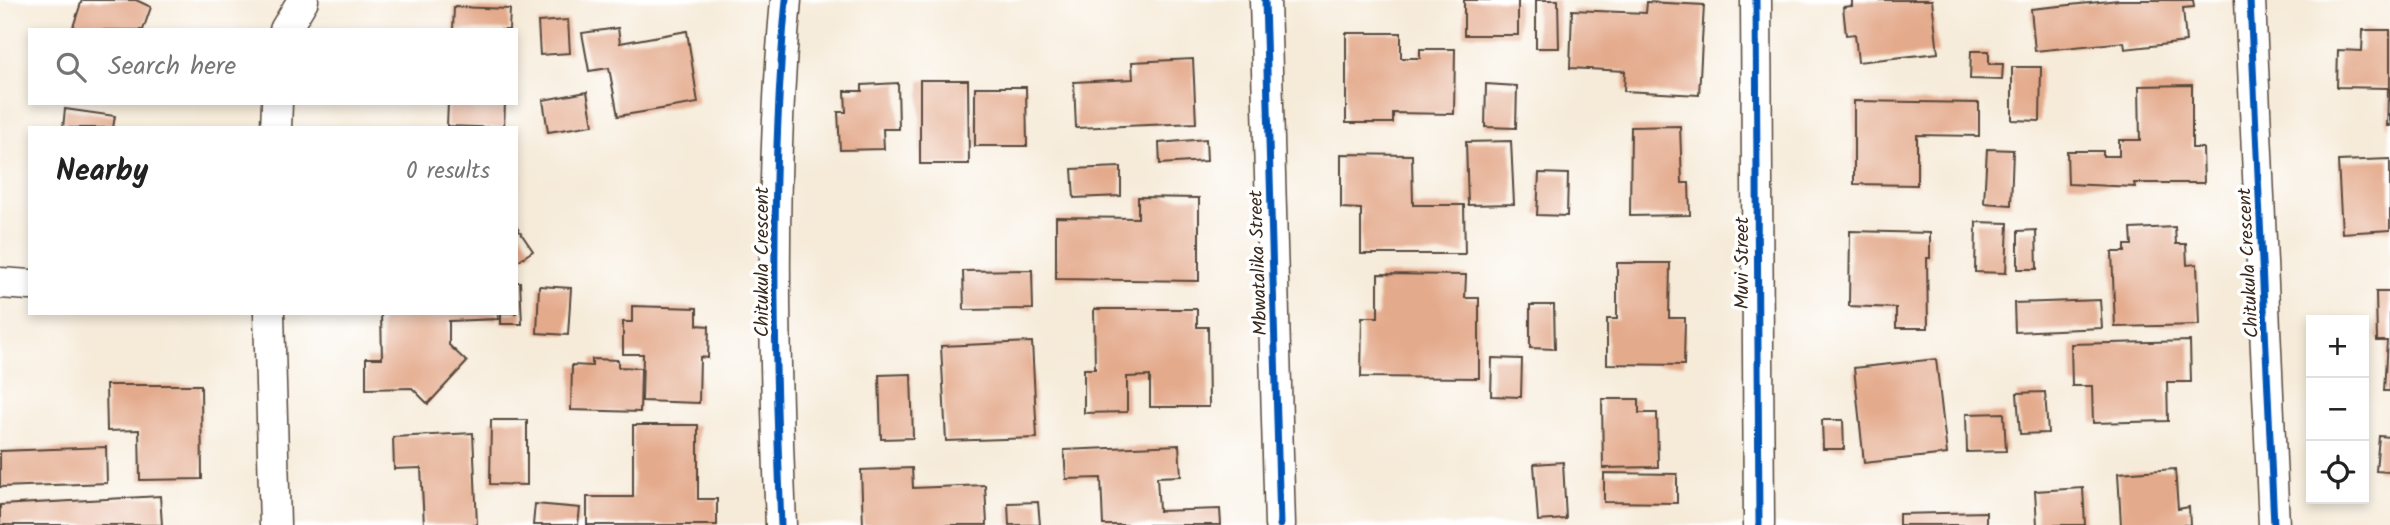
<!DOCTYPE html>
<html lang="en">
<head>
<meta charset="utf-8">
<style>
	:root { --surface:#fff; --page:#f2f2f2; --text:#222; --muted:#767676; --line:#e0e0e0 }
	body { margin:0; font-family:Kalam,sans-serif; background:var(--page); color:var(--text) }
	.controls { position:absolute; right:21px; bottom:21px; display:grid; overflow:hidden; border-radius:0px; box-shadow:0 4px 10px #0003 }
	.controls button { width:63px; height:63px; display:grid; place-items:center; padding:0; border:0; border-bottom:2px solid var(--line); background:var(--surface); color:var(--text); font:35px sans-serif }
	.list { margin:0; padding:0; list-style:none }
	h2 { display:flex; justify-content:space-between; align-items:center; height:91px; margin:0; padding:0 28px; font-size:30px }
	h2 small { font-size:23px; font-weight:400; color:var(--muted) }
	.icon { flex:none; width:38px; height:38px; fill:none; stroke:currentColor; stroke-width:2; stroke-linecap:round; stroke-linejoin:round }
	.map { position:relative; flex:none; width:2390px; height:525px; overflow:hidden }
	.search { position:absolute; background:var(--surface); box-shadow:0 4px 10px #0003; left:28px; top:28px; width:490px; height:77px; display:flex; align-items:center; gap:18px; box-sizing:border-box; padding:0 24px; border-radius:0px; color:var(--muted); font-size:26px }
	.panel { position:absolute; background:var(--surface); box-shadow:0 4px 10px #0003; left:28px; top:126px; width:490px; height:189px; border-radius:0px }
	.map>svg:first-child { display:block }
	.building { fill:#e4aa8c }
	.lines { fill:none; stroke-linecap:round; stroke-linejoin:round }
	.street-casing { stroke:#57473a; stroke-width:33 }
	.street { stroke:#fff; stroke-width:30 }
	.cycleway-casing { stroke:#fff; stroke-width:11 }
	.cycleway { stroke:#0057b8; stroke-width:7 }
	.labels { text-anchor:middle; stroke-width:7; stroke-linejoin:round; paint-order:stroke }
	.street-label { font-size:19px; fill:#3b2a1e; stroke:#fff }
</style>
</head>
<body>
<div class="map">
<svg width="2390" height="525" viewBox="0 0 2390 525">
	<rect width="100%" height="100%" fill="#fff"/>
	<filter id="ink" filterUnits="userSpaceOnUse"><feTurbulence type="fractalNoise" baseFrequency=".0143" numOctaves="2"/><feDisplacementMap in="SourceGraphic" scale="14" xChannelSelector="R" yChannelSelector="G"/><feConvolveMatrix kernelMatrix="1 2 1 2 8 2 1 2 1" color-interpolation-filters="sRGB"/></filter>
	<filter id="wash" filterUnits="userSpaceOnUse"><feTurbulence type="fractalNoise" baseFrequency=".00686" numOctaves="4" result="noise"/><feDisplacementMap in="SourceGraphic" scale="28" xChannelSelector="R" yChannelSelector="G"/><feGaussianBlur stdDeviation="1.57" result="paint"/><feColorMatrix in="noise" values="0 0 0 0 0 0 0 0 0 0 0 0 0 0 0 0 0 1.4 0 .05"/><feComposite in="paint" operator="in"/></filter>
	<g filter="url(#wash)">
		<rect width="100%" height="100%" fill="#f6ebd9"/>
		<g id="blocks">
			<g class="building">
				<path d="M 82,0 L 136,0 L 151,7 L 143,30 L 72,30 Z"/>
				<rect x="1464" y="0" width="54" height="35"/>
				<path d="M 1536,0 L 1558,0 L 1559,48 L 1536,48 Z"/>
				<path d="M 1852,0 L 1932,0 L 1938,53 L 1858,62 L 1855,34 L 1846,35 L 1843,7 L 1852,6 Z"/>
				<path d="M 2119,0 L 2193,0 L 2194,7 L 2183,8 L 2186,42 L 2125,49 L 2124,42 L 2035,51 L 2031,9 Z"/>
				<path d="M 1647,2 L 1704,5 L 1699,95 L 1624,91 L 1625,71 L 1570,68 L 1572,10 L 1646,13 Z"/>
				<path d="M 454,7 L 510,9 L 509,30 L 453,30 Z"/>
				<path d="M 568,20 L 570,53 L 540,55 L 538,22 Z"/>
				<path d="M 618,28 L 620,43 L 687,31 L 698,103 L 618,116 L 609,68 L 589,71 L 582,33 Z"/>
				<path d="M 2363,30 L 2390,30 L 2390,126 L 2387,126 L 2388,88 L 2337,87 L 2338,50 L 2362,51 Z"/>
				<path d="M 1346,33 L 1401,33 L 1401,58 L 1420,58 L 1420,49 L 1455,49 L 1454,114 L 1393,113 L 1393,123 L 1346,123 Z"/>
				<path d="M 1971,51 L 1989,51 L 1989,64 L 2003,64 L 2002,80 L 1970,79 Z"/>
				<path d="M 1193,59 L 1196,123 L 1076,128 L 1074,82 L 1133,79 L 1132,62 Z"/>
				<path d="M 2012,67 L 2041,67 L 2040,121 L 2012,120 Z"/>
				<path d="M 920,80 L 968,80 L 969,164 L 920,164 Z"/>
				<path d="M 898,83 L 899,129 L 883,129 L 884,149 L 840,150 L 838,112 L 846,112 L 845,91 L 862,91 L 862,85 Z"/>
				<path d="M 1486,84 L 1517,86 L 1516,128 L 1485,127 Z"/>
				<path d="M 2192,85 L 2192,148 L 2203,148 L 2204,183 L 2134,183 L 2135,187 L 2068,184 L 2067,151 L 2103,151 L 2103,156 L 2119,156 L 2119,140 L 2140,140 L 2139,86 Z"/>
				<path d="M 975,87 L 1026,87 L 1027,146 L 975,146 Z"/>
				<path d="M 587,92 L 593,125 L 548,132 L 543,100 Z"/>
				<path d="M 1854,101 L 1979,103 L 1979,136 L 1917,135 L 1917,185 L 1854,184 Z"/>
				<path d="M 448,103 L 505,103 L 504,128 L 447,126 Z"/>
				<path d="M 65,109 L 115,116 L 113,128 L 63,128 Z"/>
				<path d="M 1680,126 L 1682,183 L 1689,183 L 1690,215 L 1630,216 L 1631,127 Z"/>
				<path d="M 1206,139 L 1207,161 L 1160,164 L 1159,143 Z"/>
				<path d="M 1511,141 L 1514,204 L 1468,205 L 1466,142 Z"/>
				<path d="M 1987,149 L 2013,150 L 2011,205 L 1984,203 Z"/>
				<path d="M 1341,154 L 1412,155 L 1413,205 L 1464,205 L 1465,254 L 1361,254 L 1361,209 L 1341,208 Z"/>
				<path d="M 2390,159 L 2390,230 L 2342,233 L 2338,161 Z"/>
				<path d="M 1121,167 L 1121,196 L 1074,198 L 1072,169 Z"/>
				<path d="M 1539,173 L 1568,174 L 1567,216 L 1537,215 Z"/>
				<path d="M 1138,197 L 1199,198 L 1199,281 L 1056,279 L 1056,217 L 1138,218 Z"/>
				<path d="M 1976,222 L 2008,223 L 2006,273 L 1975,272 Z"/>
				<path d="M 516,226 L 533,251 L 516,262 Z"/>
				<path d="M 2175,227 L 2176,244 L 2186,244 L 2187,265 L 2197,264 L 2199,325 L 2115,327 L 2112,252 L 2125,252 L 2125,245 L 2132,245 L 2131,229 Z"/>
				<path d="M 2036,230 L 2037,269 L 2018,269 L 2018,231 Z"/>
				<path d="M 1850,231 L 1930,233 L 1930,258 L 1927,258 L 1928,328 L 1896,328 L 1896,308 L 1849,306 Z"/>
				<path d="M 1617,263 L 1670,263 L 1669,318 L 1685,318 L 1684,365 L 1607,364 L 1607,319 L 1617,319 Z"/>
				<path d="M 1032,270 L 1033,309 L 964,310 L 963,271 Z"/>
				<path d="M 1378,274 L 1466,275 L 1465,298 L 1479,298 L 1479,378 L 1361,377 L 1362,317 L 1378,317 Z"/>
				<path d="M 516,282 L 520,282 L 522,324 L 501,324 L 501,313 L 516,313 Z"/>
				<path d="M 539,286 L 571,288 L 568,335 L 537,333 Z"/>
				<path d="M 2376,292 L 2390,292 L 2390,391 L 2384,391 L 2387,341 L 2377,341 Z"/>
				<path d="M 2100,300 L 2102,328 L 2015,332 L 2014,303 Z"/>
				<path d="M 1530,305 L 1554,305 L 1555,349 L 1530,348 Z"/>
				<path d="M 632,306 L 697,308 L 697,325 L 709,326 L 708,358 L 700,357 L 699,403 L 642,401 L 643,354 L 623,354 L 623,322 L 632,322 Z"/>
				<path d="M 1094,309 L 1197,309 L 1197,327 L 1208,327 L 1209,407 L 1150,407 L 1150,376 L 1127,377 L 1127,412 L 1084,413 L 1084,369 L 1095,369 Z"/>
				<path d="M 381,313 L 498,313 L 498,319 L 449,321 L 449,345 L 467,362 L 428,404 L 412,388 L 366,389 L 366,358 L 382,358 Z"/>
				<path d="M 2190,341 L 2191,382 L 2167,382 L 2168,421 L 2093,423 L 2092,386 L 2072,386 L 2071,344 Z"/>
				<path d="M 1032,342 L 1037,438 L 946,441 L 941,346 Z"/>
				<path d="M 1492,358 L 1522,359 L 1521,397 L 1491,396 Z"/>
				<path d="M 592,359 L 618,360 L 618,367 L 641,368 L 640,412 L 571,410 L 572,365 L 592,366 Z"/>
				<path d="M 1936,359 L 1947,454 L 1864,463 L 1854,368 Z"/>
				<path d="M 911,374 L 913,438 L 881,439 L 879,375 Z"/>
				<path d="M 106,385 L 201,385 L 202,479 L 140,480 L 139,430 L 107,431 Z"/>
				<path d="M 2045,392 L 2048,433 L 2020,434 L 2017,393 Z"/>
				<path d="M 1602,399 L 1639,399 L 1639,413 L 1657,413 L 1658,467 L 1603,468 Z"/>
				<path d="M 2004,413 L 2006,451 L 1967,452 L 1966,414 Z"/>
				<path d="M 491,420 L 527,420 L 527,485 L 490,484 Z"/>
				<path d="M 1822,420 L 1843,420 L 1844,449 L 1823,449 Z"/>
				<path d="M 633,425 L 698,425 L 698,499 L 717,499 L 717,525 L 587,525 L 587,497 L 633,497 Z"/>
				<path d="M 473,433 L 477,525 L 424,525 L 421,468 L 394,469 L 393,437 Z"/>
				<path d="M 2379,436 L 2390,437 L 2390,472 L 2376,471 Z"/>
				<path d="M 1179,445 L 1181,476 L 1157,477 L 1159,511 L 1220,509 L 1221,525 L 1103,525 L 1101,478 L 1066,479 L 1064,450 Z"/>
				<path d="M 106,447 L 107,483 L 0,487 L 0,451 Z"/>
				<path d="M 1563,462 L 1566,519 L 1538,521 L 1534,464 Z"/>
				<path d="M 912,468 L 913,488 L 985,485 L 987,525 L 863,525 L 861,470 Z"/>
				<path d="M 2175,469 L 2178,509 L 2189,507 L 2190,525 L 2121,525 L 2118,473 Z"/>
				<path d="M 1604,473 L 1677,474 L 1677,503 L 1604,502 Z"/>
				<path d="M 2083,488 L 2085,525 L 2037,525 L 2035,491 Z"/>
				<path d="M 160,496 L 162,525 L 0,525 L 0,505 Z"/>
				<path d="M 1038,502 L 1040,525 L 1009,525 L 1008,503 Z"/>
				<path d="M 535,504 L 580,508 L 578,525 L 533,525 Z"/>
				<path d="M 1986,512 L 1986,525 L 1899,525 L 1899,514 Z"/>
			</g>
		</g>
	</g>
	<g filter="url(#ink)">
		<use href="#blocks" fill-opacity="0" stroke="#57473a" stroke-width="2"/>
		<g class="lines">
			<defs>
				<g id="street">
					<path d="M 1265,0 L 1280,525"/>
					<path d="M 1756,0 L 1759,525"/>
					<path d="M 2250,0 L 2274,525"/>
					<path d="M 285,30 L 303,0"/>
					<path d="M 276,128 L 277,103"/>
					<path d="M 0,283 L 30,285"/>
					<path d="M 269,313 L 275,525"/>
					<path d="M 781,525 C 774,351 770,174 786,0"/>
				</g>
			</defs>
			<use href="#street" class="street-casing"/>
			<use href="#street" class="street"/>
			<defs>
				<g id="cycleway">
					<path d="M 1265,0 L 1280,525"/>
					<path d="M 1756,0 L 1759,525"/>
					<path d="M 2250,0 L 2274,525"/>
					<path d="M 781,525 C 774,351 770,174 786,0"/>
				</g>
			</defs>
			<use href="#cycleway" class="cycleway-casing"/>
			<use href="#cycleway" class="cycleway"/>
		</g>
	</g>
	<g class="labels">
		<g class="street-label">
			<text transform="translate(761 262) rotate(-90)" y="7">Chitukula Crescent</text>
			<text transform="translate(1257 263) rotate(-92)" y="7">Mbwatalika Street</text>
			<text transform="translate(1741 263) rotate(-90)" y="7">Muvi Street</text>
			<text transform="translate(2247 263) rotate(-93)" y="7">Chitukula Crescent</text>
		</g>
	</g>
</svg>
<div class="controls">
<button>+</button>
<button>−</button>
<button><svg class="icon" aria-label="locate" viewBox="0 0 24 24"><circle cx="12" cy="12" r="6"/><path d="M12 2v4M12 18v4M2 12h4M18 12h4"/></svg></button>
</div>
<div class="search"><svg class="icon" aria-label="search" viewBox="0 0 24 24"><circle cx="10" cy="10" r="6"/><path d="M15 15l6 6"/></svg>Search here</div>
<section class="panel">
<h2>Nearby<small>0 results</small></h2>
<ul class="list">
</ul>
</section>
</div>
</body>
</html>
